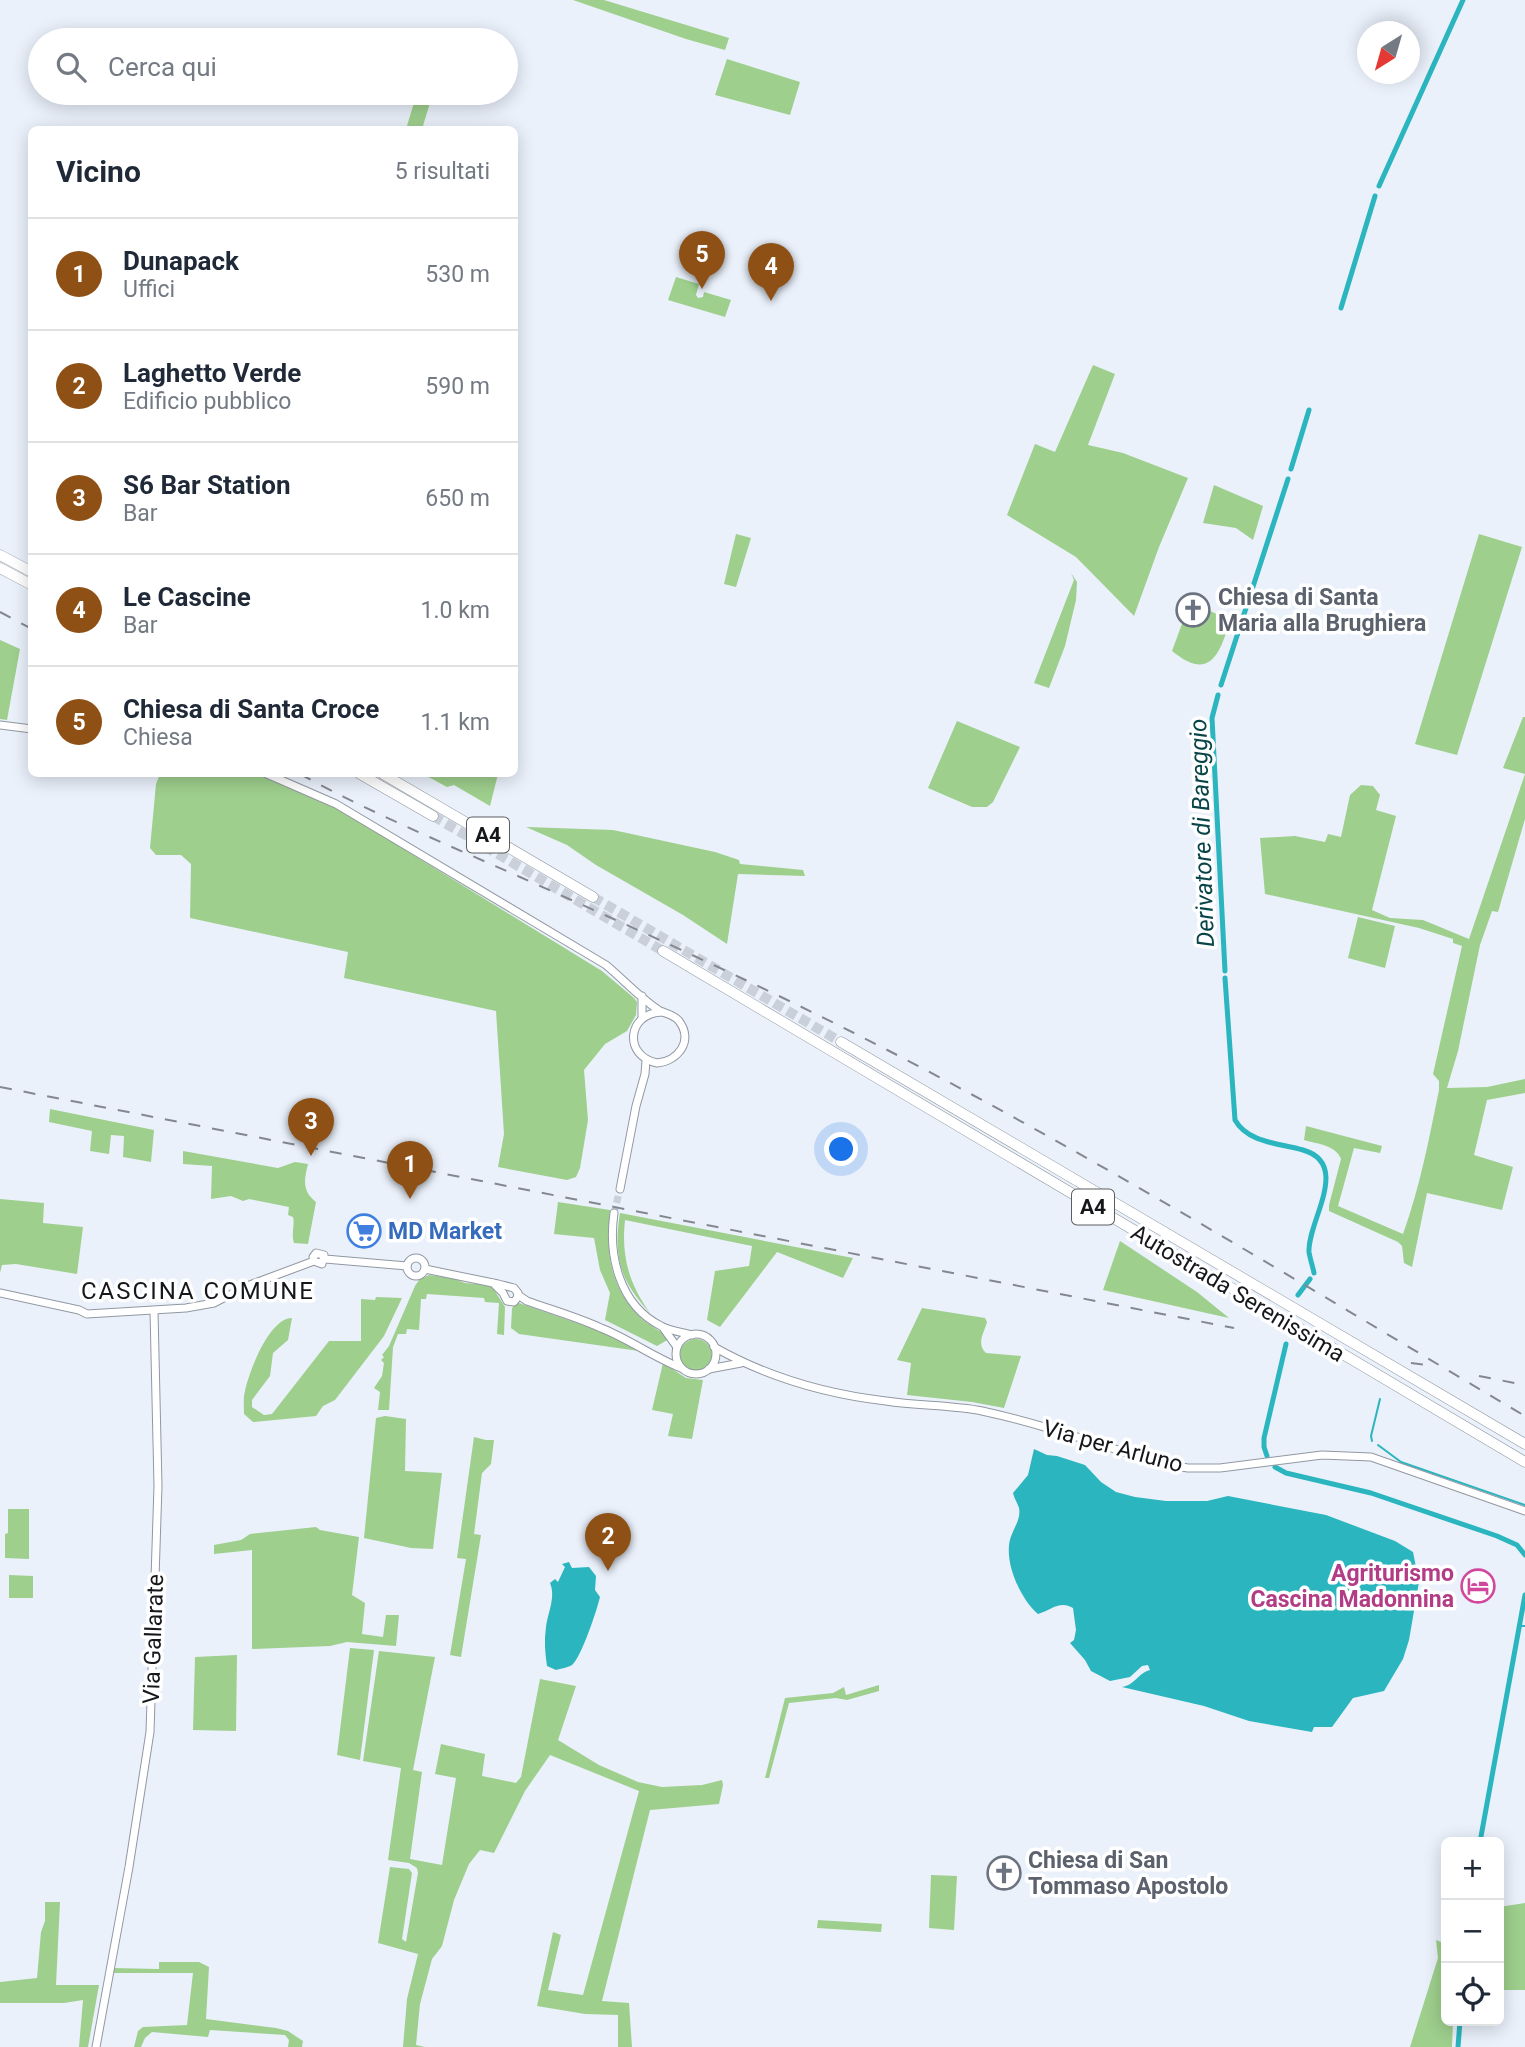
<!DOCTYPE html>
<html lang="it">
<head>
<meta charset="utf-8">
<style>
	:root { --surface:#fff; --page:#f6f6f7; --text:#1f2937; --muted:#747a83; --line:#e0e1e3; --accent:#8e5015 }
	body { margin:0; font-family:Roboto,sans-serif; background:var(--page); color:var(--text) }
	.controls { position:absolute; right:21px; bottom:21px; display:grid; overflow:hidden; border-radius:10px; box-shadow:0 4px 18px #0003 }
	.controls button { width:63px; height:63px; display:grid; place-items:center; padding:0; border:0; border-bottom:2px solid var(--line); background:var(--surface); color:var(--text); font:35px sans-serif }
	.compass { position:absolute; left:1357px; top:21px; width:63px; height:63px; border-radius:50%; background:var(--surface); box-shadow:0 4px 18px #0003; rotate:217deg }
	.you { position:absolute; left:842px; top:1150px; width:24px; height:24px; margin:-18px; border:5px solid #fff; border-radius:50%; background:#1a73e8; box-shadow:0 0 0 10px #1a73e833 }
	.badge { display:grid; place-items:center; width:46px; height:46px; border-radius:50%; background:var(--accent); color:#fff; font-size:23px; font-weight:700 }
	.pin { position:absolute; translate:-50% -58px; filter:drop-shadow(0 2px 4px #0008) }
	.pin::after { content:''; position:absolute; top:37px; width:24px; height:21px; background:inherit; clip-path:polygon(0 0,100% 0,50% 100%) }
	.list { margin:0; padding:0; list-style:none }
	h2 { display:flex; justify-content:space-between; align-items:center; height:91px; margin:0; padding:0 28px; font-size:30px }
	h2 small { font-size:23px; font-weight:400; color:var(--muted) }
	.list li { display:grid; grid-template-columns:46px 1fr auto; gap:21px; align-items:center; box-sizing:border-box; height:112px; padding:0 28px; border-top:2px solid var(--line) }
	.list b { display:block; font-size:26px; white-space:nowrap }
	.list p { margin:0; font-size:23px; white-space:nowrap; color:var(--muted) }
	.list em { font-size:23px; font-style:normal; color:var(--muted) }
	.icon { flex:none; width:38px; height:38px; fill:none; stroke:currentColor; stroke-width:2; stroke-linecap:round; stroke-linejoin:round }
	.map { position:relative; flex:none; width:1525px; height:2047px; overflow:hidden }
	.search { position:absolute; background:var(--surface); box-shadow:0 4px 18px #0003; left:28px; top:28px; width:490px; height:77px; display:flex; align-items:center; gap:18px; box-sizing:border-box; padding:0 24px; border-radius:38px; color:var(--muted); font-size:26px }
	.panel { position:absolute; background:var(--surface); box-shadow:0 4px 18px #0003; left:28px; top:126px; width:490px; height:651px; border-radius:10px }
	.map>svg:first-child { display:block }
	.green { fill:#9ecf8d }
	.water { fill:#2bb5be }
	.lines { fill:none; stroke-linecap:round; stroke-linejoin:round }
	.stream { stroke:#2bb5be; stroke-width:2 }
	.canal { stroke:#2bb5be; stroke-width:5 }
	.secondary-tunnel { stroke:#cad0d9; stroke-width:7; stroke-dasharray:7 3.5; stroke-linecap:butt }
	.highway-tunnel { stroke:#cad0d9; stroke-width:10; stroke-dasharray:10 5; stroke-linecap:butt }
	.secondary-casing { stroke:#9298a1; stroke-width:9 }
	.highway-casing { stroke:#9298a1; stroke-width:11 }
	.secondary { stroke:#fff; stroke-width:7 }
	.highway { stroke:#fff; stroke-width:10 }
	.rail { stroke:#83888f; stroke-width:2; stroke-dasharray:12 12; stroke-linecap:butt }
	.labels { text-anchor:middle; stroke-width:7; stroke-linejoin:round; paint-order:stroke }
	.shield { fill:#fff; stroke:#5b5d5f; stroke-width:2 }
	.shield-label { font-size:21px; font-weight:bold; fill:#15171b }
	.worship-label { font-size:23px; font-weight:bold; fill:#5b616d; stroke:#fff; text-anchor:start }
	.shop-label { font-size:23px; font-weight:bold; fill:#366cbe; stroke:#fff; text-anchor:start }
	.street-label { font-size:23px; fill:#15171b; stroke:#fff }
	.hotel-label { font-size:23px; font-weight:bold; fill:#b23c85; stroke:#fff; text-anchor:end }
	.water-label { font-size:24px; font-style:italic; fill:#084448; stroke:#fff }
	.neighbourhood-label { font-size:24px; letter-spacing:2px; fill:#15171b; stroke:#fff }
</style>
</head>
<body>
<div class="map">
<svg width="1525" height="2047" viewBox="0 0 1525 2047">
	<rect width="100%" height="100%" fill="#eaf1fb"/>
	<g class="green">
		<path d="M 573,0 L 604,0 L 729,38 L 725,50 L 686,39 Z"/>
		<path d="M 727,59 L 800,82 L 790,115 L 715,95 Z"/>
		<path d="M 417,93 L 433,93 L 422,129 L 406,129 Z"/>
		<path d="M 676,277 L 699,284 L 696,295 L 698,298 L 703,297 L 704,292 L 731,300 L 725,317 L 668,300 Z"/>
		<path d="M 1093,365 L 1115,374 L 1088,445 L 1123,453 L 1188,478 L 1159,547 L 1134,616 L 1076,557 L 1007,515 L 1035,444 L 1055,452 Z"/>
		<path d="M 1214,485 L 1263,506 L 1253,540 L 1236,528 L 1203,523 Z"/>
		<path d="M 736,534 L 751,538 L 736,587 L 724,584 Z"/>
		<path d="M 1479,534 L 1522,547 L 1457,755 L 1415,744 Z"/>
		<path d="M 1071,573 L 1077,582 L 1076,600 L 1065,646 L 1049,688 L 1034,683 L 1074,580 Z"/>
		<path d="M 1190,602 L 1230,620 C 1220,654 1210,682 1172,651 Z"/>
		<path d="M 0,640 L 20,649 L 7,720 L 0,719 Z"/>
		<path d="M 1523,717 L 1525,717 L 1525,819 L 1498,912 L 1492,911 L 1480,945 L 1458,1051 L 1447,1088 L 1487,1087 L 1525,1079 L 1525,1093 L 1487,1100 L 1474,1155 L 1513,1167 L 1502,1210 L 1427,1193 L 1412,1267 L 1404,1263 L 1402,1246 L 1398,1242 L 1329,1211 L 1329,1205 L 1341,1159 C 1336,1145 1317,1144 1304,1140 L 1306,1126 L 1382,1146 L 1380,1153 L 1354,1148 L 1338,1206 L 1403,1234 C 1420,1187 1429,1139 1439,1090 L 1439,1081 L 1433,1074 L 1462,946 L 1453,943 L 1453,939 L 1419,928 L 1265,894 L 1260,838 L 1295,836 L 1325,842 L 1328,834 L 1341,837 L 1350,795 L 1361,785 L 1373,786 L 1380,795 L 1376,810 L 1396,816 L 1372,910 L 1390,918 L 1423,920 L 1469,939 L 1525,774 L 1503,768 Z"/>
		<path d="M 957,721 L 1020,747 L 993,802 L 987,807 L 972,807 L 928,788 Z"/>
		<path d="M 160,774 C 186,774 229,769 254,774 C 286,780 316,798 345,813 L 602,971 L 634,998 L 637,1002 L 636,1015 L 627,1031 L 605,1044 L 584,1070 L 588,1120 L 580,1168 L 576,1177 L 567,1180 L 498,1167 L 504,1134 L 496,1011 L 344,978 L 348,952 L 190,918 L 191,864 L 181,855 L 156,855 L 150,848 L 156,784 Z"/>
		<path d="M 423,774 L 498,774 L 490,806 L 454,785 L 447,787 Z"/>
		<path d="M 526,827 L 613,830 L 715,852 L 739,860 L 740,864 L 803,870 L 805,876 L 738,874 L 727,944 L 683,915 L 596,865 L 567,845 Z"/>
		<path d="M 1358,917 L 1395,926 L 1385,968 L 1348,958 Z"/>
		<path d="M 50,1109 L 154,1130 L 151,1162 L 123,1157 L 124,1136 L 111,1135 L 109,1154 L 90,1151 L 92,1131 L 49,1122 Z"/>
		<path d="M 183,1151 L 278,1168 L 295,1162 L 308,1164 C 304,1180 302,1191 316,1202 L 308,1244 L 294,1243 C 291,1234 295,1225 293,1217 L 288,1215 L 289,1207 L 249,1199 L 243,1201 L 231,1196 L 211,1199 L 212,1166 L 183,1164 Z"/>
		<path d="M 0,1199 L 44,1203 L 43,1223 L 83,1227 L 77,1274 L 16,1264 L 2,1265 L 0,1273 Z"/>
		<path d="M 558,1202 L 610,1210 C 606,1254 609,1288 643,1320 C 652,1327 662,1331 669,1339 L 657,1346 L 605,1320 L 610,1293 L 600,1270 L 594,1238 L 554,1234 Z"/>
		<path d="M 620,1213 L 853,1258 L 843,1278 L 777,1252 L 720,1327 L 707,1320 L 715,1271 L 749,1266 L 752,1246 L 625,1220 C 621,1256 629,1284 650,1313 C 620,1281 613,1256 620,1213 Z"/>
		<path d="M 1120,1241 L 1197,1292 L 1229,1318 L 1103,1290 Z"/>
		<path d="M 429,1275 L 452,1278 L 465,1283 L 487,1285 L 493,1288 L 505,1307 L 504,1335 L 497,1334 L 499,1303 L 485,1302 L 484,1298 L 427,1294 L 426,1299 L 421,1299 L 419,1330 L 407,1329 L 406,1334 L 398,1334 L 393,1347 L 389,1410 L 378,1410 L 380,1392 L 374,1388 L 382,1376 L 384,1363 L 381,1360 L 384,1357 L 382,1355 L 389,1346 L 415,1286 L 419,1280 Z"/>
		<path d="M 376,1297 L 402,1298 L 384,1336 L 335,1400 L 323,1406 L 316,1416 L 253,1422 L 244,1414 C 244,1406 243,1398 245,1391 C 249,1372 269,1318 292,1318 L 288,1340 L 273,1353 L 270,1376 L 252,1400 L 252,1407 L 264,1415 L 272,1414 L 329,1341 L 361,1341 L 361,1299 L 375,1300 Z"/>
		<path d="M 519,1303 L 600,1331 L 639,1351 L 519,1334 L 511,1328 L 512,1309 L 514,1304 Z"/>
		<path d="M 922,1308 L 985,1318 L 987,1322 C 984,1333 976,1344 986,1353 L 1021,1356 L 1004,1408 L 972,1402 L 907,1395 L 911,1363 L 897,1360 Z"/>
		<circle cx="696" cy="1355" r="16"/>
		<path d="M 663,1363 L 686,1378 L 703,1380 L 692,1439 L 668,1436 L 673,1414 L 652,1410 Z"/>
		<path d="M 385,1416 L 406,1419 L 405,1471 L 442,1473 L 433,1549 L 411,1548 L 364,1538 L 376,1418 Z"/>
		<path d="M 474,1437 L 486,1440 L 494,1440 L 491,1464 L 482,1473 L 474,1534 L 481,1535 L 461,1657 L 450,1655 L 466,1559 L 457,1558 Z"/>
		<path d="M 8,1509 L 29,1509 L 29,1559 L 5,1558 L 5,1534 L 8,1533 Z"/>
		<path d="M 316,1527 L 320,1530 L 359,1537 L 352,1595 L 365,1603 L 362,1634 L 383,1637 L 386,1615 L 399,1615 L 396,1646 L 347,1642 L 330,1646 L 252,1649 L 252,1550 L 214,1554 L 214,1545 L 241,1540 L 250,1534 Z"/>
		<path d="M 9,1575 L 33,1576 L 33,1598 L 9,1598 Z"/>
		<path d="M 350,1648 L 374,1650 L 360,1760 L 337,1755 Z"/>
		<path d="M 379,1651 L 435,1657 L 413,1770 L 422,1772 L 410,1859 L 442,1865 L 456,1778 L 435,1774 L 441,1744 L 485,1754 L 482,1776 L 516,1783 L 521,1777 L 540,1679 L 576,1686 L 558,1740 L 599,1765 L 638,1782 L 662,1787 L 702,1785 L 722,1780 L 723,1785 L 719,1804 L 650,1810 L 602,2001 L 629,2003 L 632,2047 L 618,2047 L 618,2015 L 585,2014 L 537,2006 L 553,1932 L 561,1935 L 548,1990 L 583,1995 L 639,1791 L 550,1755 L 525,1791 L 494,1853 L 480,1850 L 469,1864 L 454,1900 L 442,1946 L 432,1959 L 420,2004 L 416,2045 L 425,2047 L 403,2047 L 407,1999 L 418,1954 L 378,1943 L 390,1867 L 409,1869 L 412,1873 L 402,1939 L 406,1942 L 418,1873 L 417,1868 L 409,1863 L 388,1860 L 401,1768 L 363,1761 Z"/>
		<path d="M 237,1655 L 236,1731 L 193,1730 L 195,1657 Z"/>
		<path d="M 879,1685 L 879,1691 L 847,1700 L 836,1698 L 789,1703 L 769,1778 L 765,1778 L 785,1698 L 833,1693 L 844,1687 L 846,1695 Z"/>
		<path d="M 931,1875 L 957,1876 L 954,1930 L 929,1928 Z"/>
		<path d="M 45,1902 L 60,1902 L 56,1985 L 99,1985 L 88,2047 L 79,2047 L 83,2000 L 64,2003 L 0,2003 L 0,1982 L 37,1978 L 41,1932 L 45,1921 Z"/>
		<path d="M 1525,1903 L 1525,1990 L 1499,1990 L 1499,1907 Z"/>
		<path d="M 818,1920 L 882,1924 L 881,1932 L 817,1928 Z"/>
		<path d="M 1436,1940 L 1446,1944 L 1446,2021 L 1453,2021 L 1452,2047 L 1410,2047 L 1438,1958 Z"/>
		<path d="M 159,1962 L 199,1962 L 209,1967 L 206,2019 L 276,2028 L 288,2031 L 303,2041 L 302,2047 L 288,2047 L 289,2040 L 285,2035 L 210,2030 L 208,2037 L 152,2032 L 145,2038 L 141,2047 L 134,2047 L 138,2031 L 143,2027 L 187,2025 L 193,1973 L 112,1973 L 113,1968 L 159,1969 Z"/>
	</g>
	<g class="water">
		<path d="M 1034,1449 L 1047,1455 L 1057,1456 L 1085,1465 L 1101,1482 L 1116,1492 L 1135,1497 L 1166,1501 L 1207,1501 L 1228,1496 L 1326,1515 L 1395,1541 L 1413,1552 L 1419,1582 L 1409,1640 L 1403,1659 L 1384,1691 L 1353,1698 L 1332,1727 L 1314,1727 L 1312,1732 L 1249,1721 L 1204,1706 L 1122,1687 C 1135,1685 1138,1673 1150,1670 L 1148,1665 L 1142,1666 L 1130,1677 L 1110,1681 L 1091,1671 L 1085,1660 L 1070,1643 L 1074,1640 L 1076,1630 L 1073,1608 C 1060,1600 1051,1610 1038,1614 C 1020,1599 1001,1557 1012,1534 C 1015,1526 1021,1518 1019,1508 C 1017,1502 1014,1498 1013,1493 L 1028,1475 Z"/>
		<path d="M 569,1562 L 572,1568 L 589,1567 L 596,1576 L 595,1590 L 600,1597 C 597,1610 581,1658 572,1665 C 569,1667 560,1669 556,1670 L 547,1666 C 545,1653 544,1640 546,1627 C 548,1612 556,1597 550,1583 L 555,1579 L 558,1582 L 565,1567 L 562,1564 Z"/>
	</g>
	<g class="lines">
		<g class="stream">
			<path d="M 1372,1441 L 1371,1436 L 1380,1399"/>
			<path d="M 1378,1445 L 1401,1462 L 1525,1505"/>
			<path d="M 1519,1626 L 1525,1626"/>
		</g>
		<g class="canal">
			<path d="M 1379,186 L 1463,0"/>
			<path d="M 1341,308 L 1375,196"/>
			<path d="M 1291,469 L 1309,410"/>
			<path d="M 1221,685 L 1288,479"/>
			<path d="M 1218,695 L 1212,718 L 1225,971"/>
			<path d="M 1225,978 L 1235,1120 C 1248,1143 1279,1143 1303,1150 C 1352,1164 1307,1222 1309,1252 C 1310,1259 1313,1267 1314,1273"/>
			<path d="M 1298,1295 L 1310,1279"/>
			<path d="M 1267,1456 L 1264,1447 L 1264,1438 L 1286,1344"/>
			<path d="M 1275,1467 L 1286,1473 L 1371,1493 L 1497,1536 L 1517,1545 L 1525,1555"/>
			<path d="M 1480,1842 L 1525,1595"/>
			<path d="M 1458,2047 L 1460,2021"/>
		</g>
		<path class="secondary-tunnel" d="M 614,1213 L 620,1189"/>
		<g class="highway-tunnel">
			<path d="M 433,816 L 663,951"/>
			<path d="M 593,897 L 841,1042"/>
		</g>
		<defs>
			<g id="secondary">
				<path d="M 0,725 L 32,729"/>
				<path d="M 267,774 L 336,804 L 606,965 C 624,980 641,999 660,1011 C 667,1014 674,1015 679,1021 C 694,1041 678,1061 657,1063 C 623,1056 627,1013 662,1012"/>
				<path d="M 642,996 L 642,1018"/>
				<path d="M 620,1189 L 636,1106 L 645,1074 L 646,1060"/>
				<path d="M 614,1213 C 608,1255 619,1305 661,1326 C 670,1331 682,1332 692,1335"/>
				<circle cx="416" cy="1267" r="9"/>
				<path d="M 325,1259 L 407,1266"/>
				<path d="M 425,1269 L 498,1284 L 514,1288 L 518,1293 L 517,1298 L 514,1302 L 507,1301 L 503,1293 L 493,1283"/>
				<path d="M 0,1293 L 79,1310 L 87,1314 L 186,1308 L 214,1303 L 247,1286 L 314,1261 L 322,1264 L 324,1255 L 316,1253 L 313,1257 L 314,1261"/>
				<path d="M 518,1295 L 527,1301 C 552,1310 577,1317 601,1328 C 629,1339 653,1357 681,1368"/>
				<path d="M 664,1329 L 677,1347"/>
				<circle cx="696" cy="1354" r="20"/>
				<path d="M 714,1347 C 767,1377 826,1394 886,1401 C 918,1406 951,1405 982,1411 C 1043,1424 1103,1446 1162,1464 L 1188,1468 L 1220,1468 L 1322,1455 L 1371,1457 L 1525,1511"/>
				<path d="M 709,1369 L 741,1363"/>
				<path d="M 96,2047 L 129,1867 L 150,1732 L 158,1486 L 154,1311"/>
			</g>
			<g id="highway">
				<path d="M 0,555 L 32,572"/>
				<path d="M 0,568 L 32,585"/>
				<path d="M 360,774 L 433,816"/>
				<path d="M 383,774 L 593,897"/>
				<path d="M 663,951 L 1525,1462"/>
				<path d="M 841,1042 L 1525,1444"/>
			</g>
		</defs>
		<use href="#secondary" class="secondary-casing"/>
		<use href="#highway" class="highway-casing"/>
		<use href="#secondary" class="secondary"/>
		<use href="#highway" class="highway"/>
		<g class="rail">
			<path d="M 0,612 L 32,629"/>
			<path d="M 300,774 C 371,813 446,844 520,877 C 632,927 745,978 854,1033 C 1084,1149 1303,1285 1525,1416"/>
			<path d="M 0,1087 L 1234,1328"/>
			<path d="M 1411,1363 L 1426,1365"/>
			<path d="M 1479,1376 L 1525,1385"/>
		</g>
	</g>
	<defs>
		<symbol id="church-ring" viewBox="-11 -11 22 22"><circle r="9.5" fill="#fff" stroke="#6b7280" stroke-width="1.5"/><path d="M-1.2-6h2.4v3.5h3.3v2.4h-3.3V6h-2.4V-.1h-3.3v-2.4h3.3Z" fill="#6b7280"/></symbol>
		<symbol id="supermarket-ring" viewBox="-11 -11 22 22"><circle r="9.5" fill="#fff" stroke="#3f7fe0" stroke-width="1.5"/><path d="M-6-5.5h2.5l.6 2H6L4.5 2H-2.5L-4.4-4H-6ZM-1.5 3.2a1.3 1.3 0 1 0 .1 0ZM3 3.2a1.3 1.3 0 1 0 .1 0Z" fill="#3f7fe0"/></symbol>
		<symbol id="hotel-ring" viewBox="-11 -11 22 22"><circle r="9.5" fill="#fff" stroke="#d1479c" stroke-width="1.5"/><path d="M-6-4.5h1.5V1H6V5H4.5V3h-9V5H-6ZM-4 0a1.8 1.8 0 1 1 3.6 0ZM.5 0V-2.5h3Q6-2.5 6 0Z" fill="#d1479c"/></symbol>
	</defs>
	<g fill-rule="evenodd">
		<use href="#church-ring" x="1174" y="591" width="38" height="38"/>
		<use href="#supermarket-ring" x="345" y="1212" width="38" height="38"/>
		<use href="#hotel-ring" x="1459" y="1567" width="38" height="38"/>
		<use href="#church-ring" x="985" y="1854" width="38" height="38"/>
	</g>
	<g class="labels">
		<g class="shield">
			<rect x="467" y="817.5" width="42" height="35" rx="5"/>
			<rect x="1072" y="1189.5" width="42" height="35" rx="5"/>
		</g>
		<g class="shield-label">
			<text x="488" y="842">A4</text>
			<text x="1093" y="1214">A4</text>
		</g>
		<g class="worship-label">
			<text x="1218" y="605">Chiesa di Santa<tspan x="1218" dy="26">Maria alla Brughiera</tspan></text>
			<text x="1028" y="1868">Chiesa di San<tspan x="1028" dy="26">Tommaso Apostolo</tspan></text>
		</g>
		<g class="shop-label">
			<text x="388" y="1239">MD Market</text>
		</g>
		<g class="street-label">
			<text transform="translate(1238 1293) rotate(31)" y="8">Autostrada Serenissima</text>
			<text transform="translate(1113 1446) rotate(15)" y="8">Via per Arluno</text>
			<text transform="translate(153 1639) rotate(-88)" y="8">Via Gallarate</text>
		</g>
		<g class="hotel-label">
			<text x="1454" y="1581">Agriturismo<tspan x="1454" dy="26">Cascina Madonnina</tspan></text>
		</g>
		<g class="water-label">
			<text transform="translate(1202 833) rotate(-92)" y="8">Derivatore di Bareggio</text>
		</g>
		<g class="neighbourhood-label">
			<text x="198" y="1299">CASCINA COMUNE</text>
		</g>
	</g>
</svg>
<div class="controls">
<button>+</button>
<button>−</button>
<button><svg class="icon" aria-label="locate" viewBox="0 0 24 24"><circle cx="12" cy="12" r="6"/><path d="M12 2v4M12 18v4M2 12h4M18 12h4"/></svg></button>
</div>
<svg class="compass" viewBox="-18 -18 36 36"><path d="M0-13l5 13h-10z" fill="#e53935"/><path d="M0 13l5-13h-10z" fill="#747a83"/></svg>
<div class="you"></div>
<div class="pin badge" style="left:410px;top:1199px">1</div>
<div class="pin badge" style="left:608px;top:1571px">2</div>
<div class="pin badge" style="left:311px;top:1156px">3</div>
<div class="pin badge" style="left:771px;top:301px">4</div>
<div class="pin badge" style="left:702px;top:289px">5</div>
<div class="search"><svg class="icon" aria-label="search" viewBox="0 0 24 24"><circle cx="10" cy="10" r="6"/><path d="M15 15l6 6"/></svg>Cerca qui</div>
<section class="panel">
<h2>Vicino<small>5 risultati</small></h2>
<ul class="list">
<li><span class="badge">1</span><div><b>Dunapack</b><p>Uffici</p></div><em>530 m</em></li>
<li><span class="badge">2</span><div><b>Laghetto Verde</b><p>Edificio pubblico</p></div><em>590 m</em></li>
<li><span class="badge">3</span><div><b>S6 Bar Station</b><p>Bar</p></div><em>650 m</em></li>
<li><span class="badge">4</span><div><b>Le Cascine</b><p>Bar</p></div><em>1.0 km</em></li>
<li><span class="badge">5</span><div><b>Chiesa di Santa Croce</b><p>Chiesa</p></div><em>1.1 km</em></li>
</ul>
</section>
</div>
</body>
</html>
